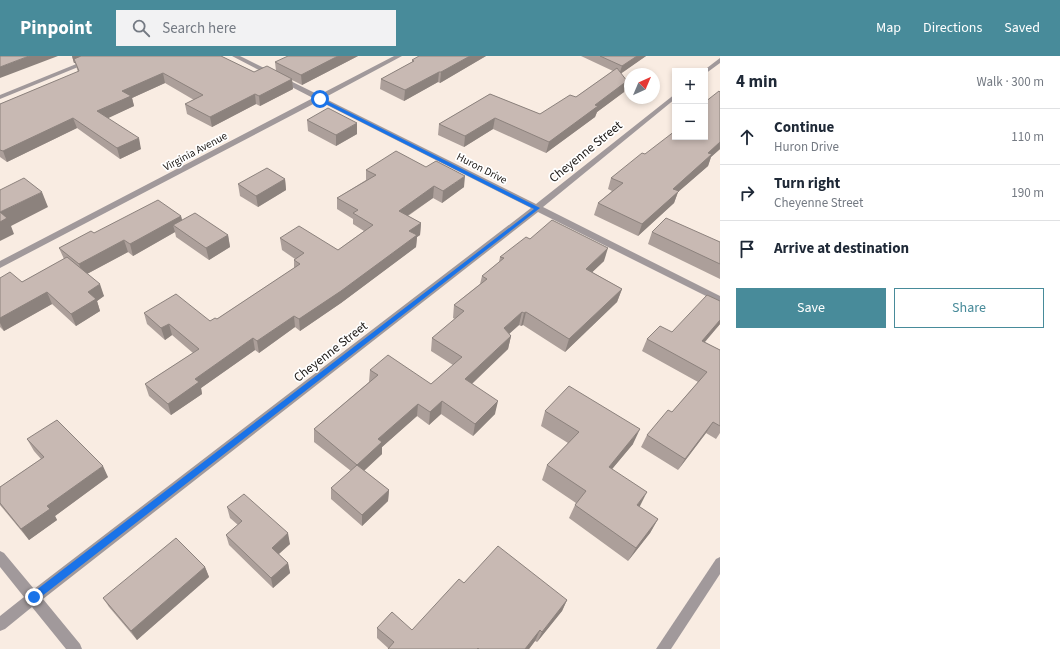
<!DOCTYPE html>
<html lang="en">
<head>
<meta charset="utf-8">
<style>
	:root { --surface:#fff; --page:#f2f2f3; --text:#1f2937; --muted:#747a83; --line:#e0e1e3; --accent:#488b9a }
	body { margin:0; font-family:"Source Sans 3",sans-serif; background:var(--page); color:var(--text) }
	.controls { position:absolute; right:12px; top:12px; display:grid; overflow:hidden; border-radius:0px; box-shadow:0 2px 6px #0003 }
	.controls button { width:36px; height:36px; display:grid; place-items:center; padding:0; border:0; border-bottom:1px solid var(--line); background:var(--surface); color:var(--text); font:20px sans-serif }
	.compass { position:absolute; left:624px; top:12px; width:36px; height:36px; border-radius:50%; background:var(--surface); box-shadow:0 2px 6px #0003; rotate:44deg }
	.stop { position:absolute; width:12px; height:12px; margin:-9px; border:3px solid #1a73e8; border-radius:50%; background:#fff }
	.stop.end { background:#1a73e8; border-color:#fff; box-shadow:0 1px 4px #0008 }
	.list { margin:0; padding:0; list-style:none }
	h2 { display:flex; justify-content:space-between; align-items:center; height:52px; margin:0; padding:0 16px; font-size:17px }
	h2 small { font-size:13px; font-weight:400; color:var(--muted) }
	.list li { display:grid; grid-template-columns:26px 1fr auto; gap:12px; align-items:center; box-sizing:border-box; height:56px; padding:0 16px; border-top:1px solid var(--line) }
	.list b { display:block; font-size:15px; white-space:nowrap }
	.list p { margin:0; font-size:13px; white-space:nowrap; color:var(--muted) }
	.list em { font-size:13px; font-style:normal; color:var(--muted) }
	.actions { display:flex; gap:8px; padding:12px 16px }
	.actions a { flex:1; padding:9px 0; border:1px solid var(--accent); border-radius:0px; text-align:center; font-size:14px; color:var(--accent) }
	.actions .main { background:var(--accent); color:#fff }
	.icon { flex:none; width:22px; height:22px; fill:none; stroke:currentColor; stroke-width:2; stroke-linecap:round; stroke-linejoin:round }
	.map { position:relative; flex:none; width:720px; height:593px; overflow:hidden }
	header { display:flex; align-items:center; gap:24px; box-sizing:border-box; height:56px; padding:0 20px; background:var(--accent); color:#fff }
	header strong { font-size:19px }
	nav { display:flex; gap:22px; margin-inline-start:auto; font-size:14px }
	.search { width:280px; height:36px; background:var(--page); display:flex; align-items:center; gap:10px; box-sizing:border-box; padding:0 14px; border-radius:0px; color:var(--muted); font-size:15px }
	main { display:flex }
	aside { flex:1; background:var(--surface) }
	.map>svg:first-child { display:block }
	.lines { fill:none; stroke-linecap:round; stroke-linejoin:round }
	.minor { fill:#a1999b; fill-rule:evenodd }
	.wall { fill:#ac9f9a }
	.shaded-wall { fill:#8c827d }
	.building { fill:#c8b9b3; stroke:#8c827d }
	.route { fill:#1a73e8 }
	.labels { text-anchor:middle; stroke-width:3.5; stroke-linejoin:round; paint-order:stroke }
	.far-street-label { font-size:11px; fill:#1c1815; stroke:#fff }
	.street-label { font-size:13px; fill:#1c1815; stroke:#fff }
</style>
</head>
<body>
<header>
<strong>Pinpoint</strong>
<div class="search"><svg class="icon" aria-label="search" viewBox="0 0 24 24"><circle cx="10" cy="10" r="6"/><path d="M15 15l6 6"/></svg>Search here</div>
<nav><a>Map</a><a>Directions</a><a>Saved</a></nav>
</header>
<main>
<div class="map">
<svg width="720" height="593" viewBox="0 0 720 593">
	<rect width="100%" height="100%" fill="#f9ece2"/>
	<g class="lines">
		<g class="minor">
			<path d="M 96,0 L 105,0 L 0,43 L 0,39 Z"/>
			<path d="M 232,0 L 240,0 L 319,39 L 394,0 L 402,0 L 324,42 L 536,148 L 675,38 L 675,43 L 543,151 L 720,240 L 720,247 L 538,156 L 43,543 L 80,588 L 82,593 L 66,593 L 32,551 L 5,573 L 0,575 L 0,560 L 24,541 L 0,511 L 0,495 L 4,497 L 34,533 L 531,152 L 319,45 L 0,212 L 0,205 L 313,42 Z"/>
			<path d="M 720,2 L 720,7 L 705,18 L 705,15 L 703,15 Z"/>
			<path d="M 720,501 L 720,518 L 671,593 L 656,593 L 716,503 Z"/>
		</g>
	</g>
	<g class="wall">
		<path d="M 72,0 L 221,0 L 254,16 L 276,15 L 275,6 L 358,0 L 302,29 L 292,24 L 293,33 L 260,50 L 256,48 L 212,71 L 187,58 L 185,48 L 194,44 L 165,27 L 132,42 L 134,50 L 107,62 L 141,93 L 120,103 L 77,72 L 7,106 L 0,101 L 0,48 L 78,16 L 75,7 L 74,7 Z"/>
		<path d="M 486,0 L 440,27 L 438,26 L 404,45 L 380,33 L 381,23 L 412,6 L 412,4 Z"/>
		<path d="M 581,0 L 646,0 L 621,17 L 624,36 L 597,56 L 595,61 L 546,97 L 493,73 L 464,91 L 438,79 L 439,68 L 490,38 L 540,58 L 576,41 L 613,15 Z"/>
		<path d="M 720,36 L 720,93 L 711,101 L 708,110 L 678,136 L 674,147 L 638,180 L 594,159 L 598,147 L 612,135 L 608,133 L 611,122 L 645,98 L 675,81 Z"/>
		<path d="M 307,64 L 357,78 L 336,90 L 308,75 Z"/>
		<path d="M 366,114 L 464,131 L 442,147 L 433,142 L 408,160 L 421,167 L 420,179 L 417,181 L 416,191 L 341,247 L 300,275 L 295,271 L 259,297 L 255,294 L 201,332 L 202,338 L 171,359 L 149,340 L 145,328 L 193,297 L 172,279 L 165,284 L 147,268 L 144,257 L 210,265 L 217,263 L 294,212 L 294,204 L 295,203 L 282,194 L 280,182 L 338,194 L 364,175 L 353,168 L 353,163 L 337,153 L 337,142 L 366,124 Z"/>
		<path d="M 285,123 L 286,134 L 258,151 L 240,140 L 238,128 Z"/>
		<path d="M 181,160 L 182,164 L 228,179 L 230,191 L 209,204 L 176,181 L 175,176 L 133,200 L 128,196 L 87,218 L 104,240 L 97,245 L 100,255 L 76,270 L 52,248 L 4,275 L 0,271 L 0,222 L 22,226 L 64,203 L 59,192 L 94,177 Z"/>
		<path d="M 652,176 L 720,186 L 720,223 L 648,188 Z"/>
		<path d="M 530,183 L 604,205 L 592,216 L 622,233 L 617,246 L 565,296 L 523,269 L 521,270 L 519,269 L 509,278 L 511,280 L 508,293 L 472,328 L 495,358 L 473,380 L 441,358 L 429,369 L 417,360 L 382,391 L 382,398 L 364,415 L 389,434 L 388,445 L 362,470 L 331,443 L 331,432 L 351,415 L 314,386 L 314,373 L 369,326 L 370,314 L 431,328 L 453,309 L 431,295 L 432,282 L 455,263 L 453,262 L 454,249 L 480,228 L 482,220 L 499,206 L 500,201 Z"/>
		<path d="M 720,245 L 720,268 L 705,286 L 720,294 L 720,377 L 716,383 L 706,377 L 678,414 L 641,391 L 647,379 L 672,356 L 698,326 L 642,295 L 647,283 L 672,276 Z"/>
		<path d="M 545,355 L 633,388 L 612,413 L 639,451 L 658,463 L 650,477 L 628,505 L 569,462 L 575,449 L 576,447 L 542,424 L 547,409 L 568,387 L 541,370 Z"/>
		<path d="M 27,383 L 108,421 L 55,460 L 57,464 L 29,484 L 0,449 L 0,431 L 41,403 L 34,395 Z"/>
		<path d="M 227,451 L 290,488 L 279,498 L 288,507 L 290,517 L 273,532 L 229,489 L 226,479 L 238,469 L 230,462 Z"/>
		<path d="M 205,511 L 209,521 L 137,584 L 109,551 L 103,542 Z"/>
		<path d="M 464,527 L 567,544 L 562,555 L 537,586 L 535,585 L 529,593 L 388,593 L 388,592 L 377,582 L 377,572 L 412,574 Z"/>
	</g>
	<g class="shaded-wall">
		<path d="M 29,0 L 58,0 L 0,22 L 0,11 Z"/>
		<path d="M 72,0 L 92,0 L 74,3 L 75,7 L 74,7 Z"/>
		<path d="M 338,0 L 358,0 L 302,29 L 301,19 Z"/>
		<path d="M 470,0 L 486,0 L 440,27 L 441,16 Z"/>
		<path d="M 637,0 L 646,0 L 619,19 L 622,10 Z"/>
		<path d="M 439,16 L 438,26 L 404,45 L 405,34 Z"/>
		<path d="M 163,17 L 165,27 L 132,42 L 134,50 L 100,66 L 97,55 L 122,35 Z"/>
		<path d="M 292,23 L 293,33 L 260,50 L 259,40 Z"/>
		<path d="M 627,25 L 624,36 L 597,56 L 595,61 L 546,97 L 549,86 L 595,49 Z"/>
		<path d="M 255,38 L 256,48 L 212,71 L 210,61 Z"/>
		<path d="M 73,62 L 77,72 L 7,106 L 3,95 Z"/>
		<path d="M 495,62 L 493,73 L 464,91 L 465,80 Z"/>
		<path d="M 357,67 L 357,78 L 336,90 L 336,79 Z"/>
		<path d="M 139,82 L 141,93 L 120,103 L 117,92 Z"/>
		<path d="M 720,86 L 720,93 L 711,101 L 708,110 L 678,136 L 674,147 L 638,180 L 642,168 L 673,133 L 708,97 Z"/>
		<path d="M 465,120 L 464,131 L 442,147 L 443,135 Z"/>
		<path d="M 285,123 L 286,134 L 258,151 L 256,140 Z"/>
		<path d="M 434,130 L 433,142 L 398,166 L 399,155 Z"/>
		<path d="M 42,136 L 48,151 L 11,170 L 14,178 L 0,185 L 0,156 Z"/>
		<path d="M 181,160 L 184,172 L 173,169 L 175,176 L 133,200 L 130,188 Z"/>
		<path d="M 421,167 L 420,179 L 417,181 L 416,191 L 341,247 L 300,275 L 299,263 L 409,175 Z"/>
		<path d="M 228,179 L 230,191 L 209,204 L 206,192 Z"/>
		<path d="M 124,184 L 128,196 L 83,220 L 79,208 Z"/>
		<path d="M 608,192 L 604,205 L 582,226 L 586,213 Z"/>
		<path d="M 100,228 L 104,240 L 97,245 L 100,255 L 76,270 L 71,258 L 88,236 Z"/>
		<path d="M 622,233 L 617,246 L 565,296 L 569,283 Z"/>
		<path d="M 47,236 L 52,248 L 4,275 L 0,267 L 0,262 Z"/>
		<path d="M 522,256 L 519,269 L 501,285 L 504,272 Z"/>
		<path d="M 526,256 L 523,269 L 521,270 L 524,257 Z"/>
		<path d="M 294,260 L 295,271 L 259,297 L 257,285 Z"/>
		<path d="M 720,264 L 720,268 L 696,296 L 702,285 Z"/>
		<path d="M 169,268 L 172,279 L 165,284 L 161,272 Z"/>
		<path d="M 511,280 L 508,293 L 463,336 L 465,323 Z"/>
		<path d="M 253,282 L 255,294 L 201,332 L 202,338 L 171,359 L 168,348 L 195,323 Z"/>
		<path d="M 442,345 L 441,358 L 429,369 L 430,356 Z"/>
		<path d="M 498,345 L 495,358 L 473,380 L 475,368 Z"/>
		<path d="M 418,348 L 417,360 L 382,391 L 382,398 L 357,421 L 357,409 L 378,383 Z"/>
		<path d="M 713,366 L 706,377 L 678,414 L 685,403 Z"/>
		<path d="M 640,373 L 633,388 L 602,425 L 609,411 Z"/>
		<path d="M 103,410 L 108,421 L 55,460 L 57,464 L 29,484 L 21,473 L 47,450 Z"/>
		<path d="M 389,434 L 388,445 L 362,470 L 362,459 Z"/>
		<path d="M 647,436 L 640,450 L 629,463 L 637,449 Z"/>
		<path d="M 658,463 L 650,477 L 628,505 L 636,492 Z"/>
		<path d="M 288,477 L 290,488 L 274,502 L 272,492 Z"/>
		<path d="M 288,507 L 290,517 L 273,532 L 271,522 Z"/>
		<path d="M 205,511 L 209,521 L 137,584 L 131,575 Z"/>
		<path d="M 567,544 L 562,555 L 537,586 L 542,576 Z"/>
		<path d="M 540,574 L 535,585 L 529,593 L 525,593 Z"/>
	</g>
	<g class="building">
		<path d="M 0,0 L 29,0 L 0,11 Z"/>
		<path d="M 81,0 L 221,0 L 254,16 L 267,10 L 292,23 L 259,40 L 255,38 L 210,61 L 185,48 L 203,39 L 163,17 L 122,35 L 131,40 L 97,55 L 139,82 L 117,92 L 73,62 L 3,95 L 0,94 L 0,48 L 79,15 L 74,3 Z"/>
		<path d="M 288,0 L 338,0 L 301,19 L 275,6 Z"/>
		<path d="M 419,0 L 470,0 L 441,16 L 439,16 L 405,34 L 381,23 L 414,5 L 412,4 Z"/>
		<path d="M 600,0 L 637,0 L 622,10 Z"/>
		<path d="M 617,12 L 627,25 L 595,49 L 598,50 L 549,86 L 495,62 L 465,80 L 439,68 L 490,38 L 540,58 L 570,39 L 576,41 Z"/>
		<path d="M 719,35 L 720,36 L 720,86 L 708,97 L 712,98 L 673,133 L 679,135 L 642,168 L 598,147 L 623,127 L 611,122 L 642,97 L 645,98 L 675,75 L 675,81 L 705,81 L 705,46 Z"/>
		<path d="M 328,52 L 357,67 L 336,79 L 307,64 Z"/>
		<path d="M 396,95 L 426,111 L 436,105 L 465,120 L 443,135 L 434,130 L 399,155 L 421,167 L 409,175 L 417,179 L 341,235 L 299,263 L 294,260 L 257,285 L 253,282 L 195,323 L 199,326 L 168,348 L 145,328 L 199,293 L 169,268 L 161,272 L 144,257 L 176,238 L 210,265 L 215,262 L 217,263 L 300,208 L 294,204 L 304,197 L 280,182 L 299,170 L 338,194 L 373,169 L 353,157 L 358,154 L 337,142 L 376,119 L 366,114 Z"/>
		<path d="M 267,112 L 285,123 L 256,140 L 238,128 Z"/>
		<path d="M 24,122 L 42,136 L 0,156 L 7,162 L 0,166 L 0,134 Z"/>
		<path d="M 158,144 L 181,160 L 130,188 L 124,184 L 79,208 L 59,192 L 91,175 L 94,177 Z"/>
		<path d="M 195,157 L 228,179 L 206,192 L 173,169 Z"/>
		<path d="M 666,162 L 720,186 L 720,208 L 652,176 Z"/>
		<path d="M 552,164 L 608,192 L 586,213 L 622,233 L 569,283 L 526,256 L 524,257 L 522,256 L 504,272 L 511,280 L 465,323 L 498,345 L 475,368 L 442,345 L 430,356 L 418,348 L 378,383 L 382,386 L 357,409 L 314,373 L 378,319 L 370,314 L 388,299 L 431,328 L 462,301 L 432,282 L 464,255 L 454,249 L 487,223 L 482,220 L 504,202 L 500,201 L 526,181 L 530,183 Z"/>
		<path d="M 67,201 L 100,228 L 88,236 L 96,243 L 71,258 L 47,236 L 0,262 L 0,222 L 10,216 L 22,226 Z"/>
		<path d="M 707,239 L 720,245 L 720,264 L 702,285 L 720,294 L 720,370 L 713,366 L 685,403 L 647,379 L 668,354 L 672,356 L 707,316 L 647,283 L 660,270 L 672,276 Z"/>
		<path d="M 569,330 L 640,373 L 609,411 L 647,436 L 637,449 L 658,463 L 636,492 L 575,449 L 586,435 L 547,409 L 579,376 L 545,355 Z"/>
		<path d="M 57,364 L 103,410 L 47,450 L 50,453 L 21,473 L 0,447 L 0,431 L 44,401 L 27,383 Z"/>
		<path d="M 357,409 L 389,434 L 362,459 L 331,432 Z"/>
		<path d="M 244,438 L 288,477 L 272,492 L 288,507 L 271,522 L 226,479 L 242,465 L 227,451 Z"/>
		<path d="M 176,482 L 205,511 L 131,575 L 103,542 Z"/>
		<path d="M 498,490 L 567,544 L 542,576 L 540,574 L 525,593 L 479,593 L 478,592 L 477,593 L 388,593 L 394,586 L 377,572 L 392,556 L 412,574 L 459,523 L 464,527 Z"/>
	</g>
	<path class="route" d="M 318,42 L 321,42 L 540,152 L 37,544 L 31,544 L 30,541 L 31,538 L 534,153 L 318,44 Z"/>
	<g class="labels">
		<g class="far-street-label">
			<text transform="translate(195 95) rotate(-28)" y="4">Virginia Avenue</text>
			<text transform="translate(482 112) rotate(27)" y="4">Huron Drive</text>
		</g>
		<g class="street-label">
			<text transform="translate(585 95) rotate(-39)" y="5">Cheyenne Street</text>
			<text transform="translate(330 295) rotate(-38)" y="5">Cheyenne Street</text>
		</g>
	</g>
</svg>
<div class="controls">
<button>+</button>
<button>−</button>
</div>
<svg class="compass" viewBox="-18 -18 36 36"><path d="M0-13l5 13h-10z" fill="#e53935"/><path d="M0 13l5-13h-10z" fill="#747a83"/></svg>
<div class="stop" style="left:320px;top:43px"></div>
<div class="stop end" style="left:34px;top:541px"></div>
</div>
<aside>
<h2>4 min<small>Walk · 300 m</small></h2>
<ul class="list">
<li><svg class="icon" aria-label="ahead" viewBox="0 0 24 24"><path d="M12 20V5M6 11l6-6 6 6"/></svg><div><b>Continue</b><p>Huron Drive</p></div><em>110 m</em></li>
<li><svg class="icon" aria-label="right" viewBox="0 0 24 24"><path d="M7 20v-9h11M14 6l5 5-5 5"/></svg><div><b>Turn right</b><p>Cheyenne Street</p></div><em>190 m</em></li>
<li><svg class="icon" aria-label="arrive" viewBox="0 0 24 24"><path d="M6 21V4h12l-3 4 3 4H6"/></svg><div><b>Arrive at destination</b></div></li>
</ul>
<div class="actions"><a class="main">Save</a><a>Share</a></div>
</aside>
</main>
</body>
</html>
